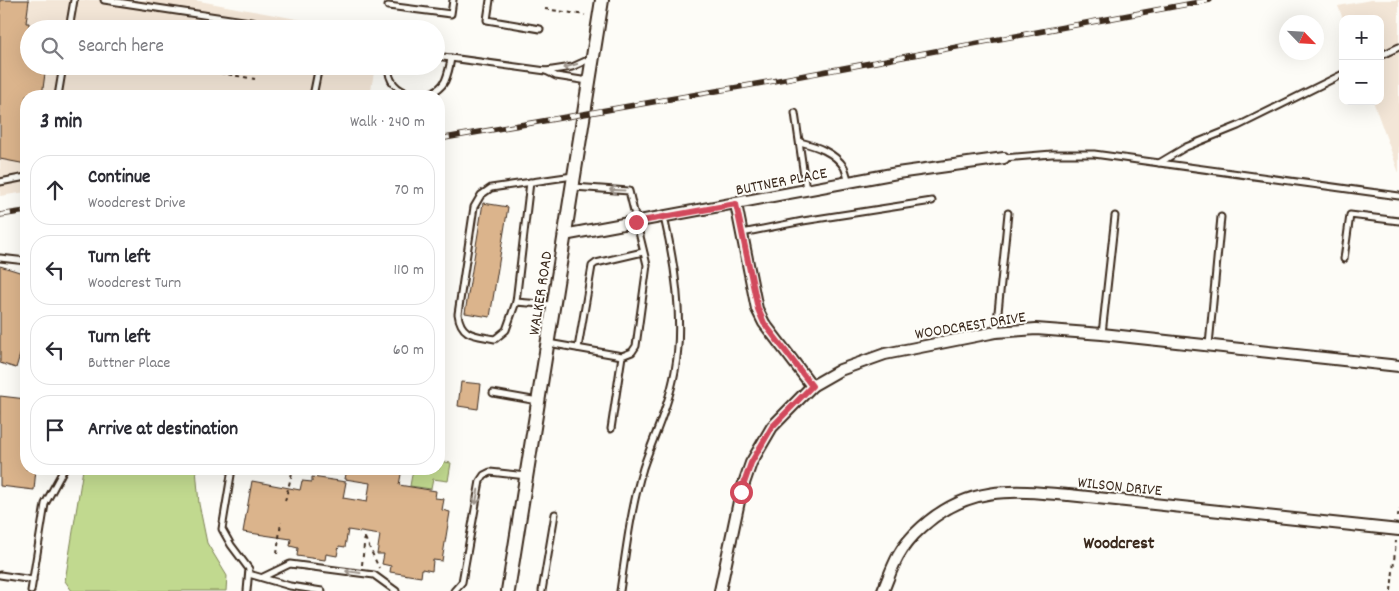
<!DOCTYPE html>
<html lang="en">
<head>
<meta charset="utf-8">
<style>
	:root { --surface:#fff; --page:#f7f7f7; --text:#2b2b33; --muted:#7c7c81; --line:#e1e1e2 }
	body { margin:0; font-family:Dekko,sans-serif; background:var(--page); color:var(--text) }
	.controls { position:absolute; right:15px; top:15px; display:grid; overflow:hidden; border-radius:10px; box-shadow:0 5px 20px #0002 }
	.controls button { width:45px; height:45px; display:grid; place-items:center; padding:0; border:0; border-bottom:1px solid var(--line); background:var(--surface); color:var(--text); font:25px sans-serif }
	.compass { position:absolute; left:1279px; top:15px; width:45px; height:45px; border-radius:50%; background:var(--surface); box-shadow:0 5px 20px #0002; rotate:115deg }
	.stop { position:absolute; width:15px; height:15px; margin:-11px; border:4px solid #d1495b; border-radius:50%; background:#fff }
	.stop.end { background:#d1495b; border-color:#fff; box-shadow:0 1px 5px #0008 }
	.list { margin:0; padding:0; list-style:none }
	h2 { display:flex; justify-content:space-between; align-items:center; height:65px; margin:0; padding:0 20px; font-size:21px }
	h2 small { font-size:16px; font-weight:400; color:var(--muted) }
	.list li { display:grid; grid-template-columns:32px 1fr auto; gap:15px; align-items:center; box-sizing:border-box; height:70px; margin:0 10px 10px; padding:0 10px; border:1px solid var(--line); border-radius:20px }
	.list b { display:block; font-size:19px; white-space:nowrap }
	.list p { margin:0; font-size:16px; white-space:nowrap; color:var(--muted) }
	.list em { font-size:16px; font-style:normal; color:var(--muted) }
	.icon { flex:none; width:28px; height:28px; fill:none; stroke:currentColor; stroke-width:2; stroke-linecap:round; stroke-linejoin:round }
	.map { position:relative; flex:none; width:1399px; height:591px; overflow:hidden }
	.search { position:absolute; background:var(--surface); box-shadow:0 5px 20px #0002; left:20px; top:20px; width:425px; height:55px; display:flex; align-items:center; gap:12px; box-sizing:border-box; padding:0 18px; border-radius:28px; color:var(--muted); font-size:19px }
	.panel { position:absolute; background:var(--surface); box-shadow:0 5px 20px #0002; left:20px; top:90px; width:425px; height:385px; border-radius:20px }
	.map>svg:first-child { display:block }
	.built { fill:#f3e6d7 }
	.green { fill:#c1d98f; stroke:#7e8256 }
	.building { fill:#dbb48c; stroke:#3b2a1e }
	.lines { fill:none; stroke-linecap:round; stroke-linejoin:round }
	.service-casing { stroke:#3b2a1e; stroke-width:9 }
	.minor-casing { stroke:#3b2a1e; stroke-width:14 }
	.tertiary-casing { stroke:#3b2a1e; stroke-width:16 }
	.path { stroke:#3b2a1e; stroke-width:2; stroke-dasharray:4 4; stroke-linecap:butt }
	.service { stroke:#fdfcf7; stroke-width:5 }
	.minor { stroke:#fdfcf7; stroke-width:10 }
	.tertiary { stroke:#fdfcf7; stroke-width:12 }
	.rail-casing { stroke:#3b2a1e; stroke-width:5.5 }
	.rail { stroke:#fdfcf7; stroke-width:4; stroke-dasharray:11; stroke-linecap:butt }
	.oneway { stroke:#9c938a }
	.route { stroke:#d1495b; stroke-width:6 }
	.labels { text-anchor:middle; stroke-width:4; stroke-linejoin:round; paint-order:stroke }
	.street-label { font-size:16px; fill:#3b2a1e; stroke:#fdfcf7 }
	.neighbourhood-label { font-size:18px; font-weight:bold; fill:#3b2a1e; stroke:#fdfcf7 }
</style>
</head>
<body>
<div class="map">
<svg width="1399" height="591" viewBox="0 0 1399 591">
	<rect width="100%" height="100%" fill="#fdfcf7"/>
	<filter id="ink" filterUnits="userSpaceOnUse"><feTurbulence type="fractalNoise" baseFrequency=".02" numOctaves="2"/><feDisplacementMap in="SourceGraphic" scale="10" xChannelSelector="R" yChannelSelector="G"/><feConvolveMatrix kernelMatrix="1 2 1 2 8 2 1 2 1" color-interpolation-filters="sRGB"/></filter>
	<g filter="url(#ink)">
		<g class="built">
			<path d="M 0,0 L 194,0 L 350,29 L 29,29 L 29,66 L 375,66 L 370,96 L 26,96 L 26,192 L 0,196 Z"/>
			<path d="M 1371,0 L 1399,0 L 1399,173 L 1373,101 L 1380,101 L 1380,19 L 1343,19 L 1338,6 Z"/>
		</g>
		<g class="green">
			<path d="M 439,461 L 451,463 L 448,481 L 433,479 L 431,489 L 410,486 L 413,469 L 439,469 Z"/>
			<path d="M 83,469 L 196,469 L 199,504 L 207,543 L 227,576 L 226,591 L 72,591 L 65,581 Z"/>
		</g>
		<g class="building">
			<path d="M 0,0 L 29,0 L 26,23 L 29,23 L 29,66 L 46,66 L 42,96 L 26,96 L 26,164 L 0,159 Z"/>
			<path d="M 483,203 L 508,207 L 490,317 L 465,313 Z"/>
			<path d="M 0,266 L 26,274 L 26,335 L 16,368 L 0,363 Z"/>
			<path d="M 461,382 L 481,384 L 478,409 L 458,406 Z"/>
			<path d="M 0,396 L 26,399 L 26,469 L 36,469 L 34,490 L 0,486 Z"/>
			<path d="M 347,469 L 402,469 L 399,485 L 436,491 L 435,498 L 444,499 L 442,510 L 450,512 L 442,561 L 433,560 L 432,571 L 422,569 L 421,577 L 390,572 L 391,566 L 382,564 L 384,554 L 377,554 L 380,535 L 348,530 L 345,547 L 339,546 L 337,556 L 326,554 L 325,560 L 297,556 L 298,548 L 290,546 L 291,539 L 243,532 L 252,481 L 300,490 L 302,481 L 312,482 L 312,477 L 346,482 L 343,498 L 367,502 L 370,483 L 345,479 Z"/>
		</g>
		<g class="lines">
			<defs>
				<g id="service">
					<path d="M 104,0 L 296,29"/>
					<path d="M 490,0 L 487,20 L 540,29"/>
					<path d="M 388,6 L 451,14 L 453,0"/>
					<path d="M 69,29 L 74,0"/>
					<path d="M 436,56 L 546,71 L 556,76 L 588,81"/>
					<path d="M 1380,56 L 1399,47"/>
					<path d="M 389,66 C 385,96 432,105 445,81 C 448,74 450,65 451,58"/>
					<path d="M 546,71 L 572,67 L 592,58"/>
					<path d="M 58,96 L 63,66"/>
					<path d="M 313,96 L 319,66"/>
					<path d="M 795,113 L 806,190"/>
					<path d="M 800,142 C 816,146 834,152 844,167 C 846,171 847,177 849,182"/>
					<path d="M 1004,158 L 1052,154 L 1094,154 L 1399,196"/>
					<path d="M 1159,163 L 1186,147 L 1238,126 L 1343,74"/>
					<path d="M 0,182 L 26,177"/>
					<path d="M 574,187 L 629,191 L 647,265 L 636,346 L 632,352 L 622,356 L 611,429"/>
					<path d="M 742,233 L 803,221 L 932,201"/>
					<path d="M 0,258 L 26,261"/>
					<path d="M 1344,259 L 1350,215 L 1399,221"/>
					<path d="M 516,302 L 530,182"/>
					<path d="M 553,305 L 516,302 L 506,330 L 495,339 C 476,335 461,337 458,314 L 474,207 L 481,195 L 491,188 L 573,176"/>
					<path d="M 996,332 L 1008,213"/>
					<path d="M 1102,334 L 1115,216"/>
					<path d="M 548,343 L 622,356"/>
					<path d="M 1209,345 L 1221,217"/>
					<path d="M 578,348 L 592,266 L 596,263 L 643,252"/>
					<path d="M 493,393 L 538,401"/>
					<path d="M 232,469 L 222,529 L 231,545 L 249,569 L 247,591"/>
					<path d="M 249,574 L 290,586 L 322,591"/>
					<path d="M 0,575 L 33,580"/>
					<path d="M 263,577 L 290,564 L 374,575 L 396,591"/>
					<path d="M 31,591 L 45,504 L 64,469"/>
					<path d="M 454,591 L 462,582 L 480,481 L 484,475 L 490,472 L 526,476"/>
					<path d="M 542,591 L 555,514"/>
					<path d="M 620,591 C 626,550 631,508 643,468 C 654,436 669,405 675,371 C 684,322 675,264 664,217"/>
				</g>
				<g id="minor">
					<path d="M 736,204 L 757,309 L 764,323 L 812,386"/>
					<path d="M 564,235 L 897,173 L 1004,158"/>
					<path d="M 720,591 L 741,492 L 751,463 L 772,427 L 812,386 L 840,370 L 885,354 L 996,332 L 1036,329 L 1102,334 L 1399,366"/>
					<path d="M 883,591 C 888,579 892,567 898,556 C 904,545 913,535 922,527 C 968,485 1013,490 1069,495 L 1399,530"/>
				</g>
				<path id="tertiary" d="M 508,591 L 602,0"/>
			</defs>
			<use href="#service" class="service-casing"/>
			<use href="#minor" class="minor-casing"/>
			<use href="#tertiary" class="tertiary-casing"/>
			<g class="path">
				<path d="M 545,9 L 585,15"/>
				<path d="M 322,29 L 323,27"/>
				<path d="M 181,66 L 255,79"/>
				<path d="M 285,501 L 293,469"/>
				<path d="M 1398,517 L 1399,509"/>
				<path d="M 365,538 L 379,568"/>
				<path d="M 277,554 L 281,522"/>
				<path d="M 362,565 L 365,535"/>
				<path d="M 1391,591 L 1396,541"/>
			</g>
			<use href="#service" class="service"/>
			<use href="#minor" class="minor"/>
			<use href="#tertiary" class="tertiary"/>
			<defs>
				<g id="rail">
					<path d="M 439,139 L 768,82 L 1210,0"/>
					<path d="M 0,215 L 26,211"/>
				</g>
			</defs>
			<use href="#rail" class="rail-casing"/>
			<use href="#rail" class="rail"/>
		</g>
		<defs><path id="oneway-shaft" d="M-6 0H5M1.5-3L5.5 0L1.5 3" fill="none" stroke-width="1.6" stroke-linecap="round" stroke-linejoin="round" transform="scale(1.25)"/></defs>
		<g class="oneway">
			<use href="#oneway-shaft" transform="translate(570 66) rotate(164)"/>
			<use href="#oneway-shaft" transform="translate(617 190) rotate(-177)"/>
			<use href="#oneway-shaft" transform="translate(477 497) rotate(100)"/>
			<use href="#oneway-shaft" transform="translate(353 572) rotate(-172)"/>
		</g>
	</g>
	<g class="lines" filter="url(#ink)">
		<path class="route" d="M 636,222 L 736,204 L 758,309 L 764,323 L 812,386 L 772,427 L 751,463 L 741,492"/>
	</g>
	<g class="labels">
		<g class="street-label">
			<text transform="translate(781 180) rotate(-11)" y="6">BUTTNER PLACE</text>
			<text transform="translate(539 293) rotate(-81)" y="6">WALKER ROAD</text>
			<text transform="translate(970 324) rotate(-9)" y="6">WOODCREST DRIVE</text>
			<text transform="translate(1120 485) rotate(6)" y="6">WILSON DRIVE</text>
		</g>
		<g class="neighbourhood-label">
			<text x="1119" y="548">Woodcrest</text>
		</g>
	</g>
</svg>
<div class="controls">
<button>+</button>
<button>−</button>
</div>
<svg class="compass" viewBox="-18 -18 36 36"><path d="M0-13l5 13h-10z" fill="#e53935"/><path d="M0 13l5-13h-10z" fill="#7c7c81"/></svg>
<div class="stop" style="left:741px;top:492px"></div>
<div class="stop end" style="left:636px;top:222px"></div>
<div class="search"><svg class="icon" aria-label="search" viewBox="0 0 24 24"><circle cx="10" cy="10" r="6"/><path d="M15 15l6 6"/></svg>Search here</div>
<section class="panel">
<h2>3 min<small>Walk · 240 m</small></h2>
<ul class="list">
<li><svg class="icon" aria-label="ahead" viewBox="0 0 24 24"><path d="M12 20V5M6 11l6-6 6 6"/></svg><div><b>Continue</b><p>Woodcrest Drive</p></div><em>70 m</em></li>
<li><svg class="icon" aria-label="left" viewBox="0 0 24 24"><path d="M17 20v-9H6M10 6l-5 5 5 5"/></svg><div><b>Turn left</b><p>Woodcrest Turn</p></div><em>110 m</em></li>
<li><svg class="icon" aria-label="left" viewBox="0 0 24 24"><path d="M17 20v-9H6M10 6l-5 5 5 5"/></svg><div><b>Turn left</b><p>Buttner Place</p></div><em>60 m</em></li>
<li><svg class="icon" aria-label="arrive" viewBox="0 0 24 24"><path d="M6 21V4h12l-3 4 3 4H6"/></svg><div><b>Arrive at destination</b></div></li>
</ul>
</section>
</div>
</body>
</html>
